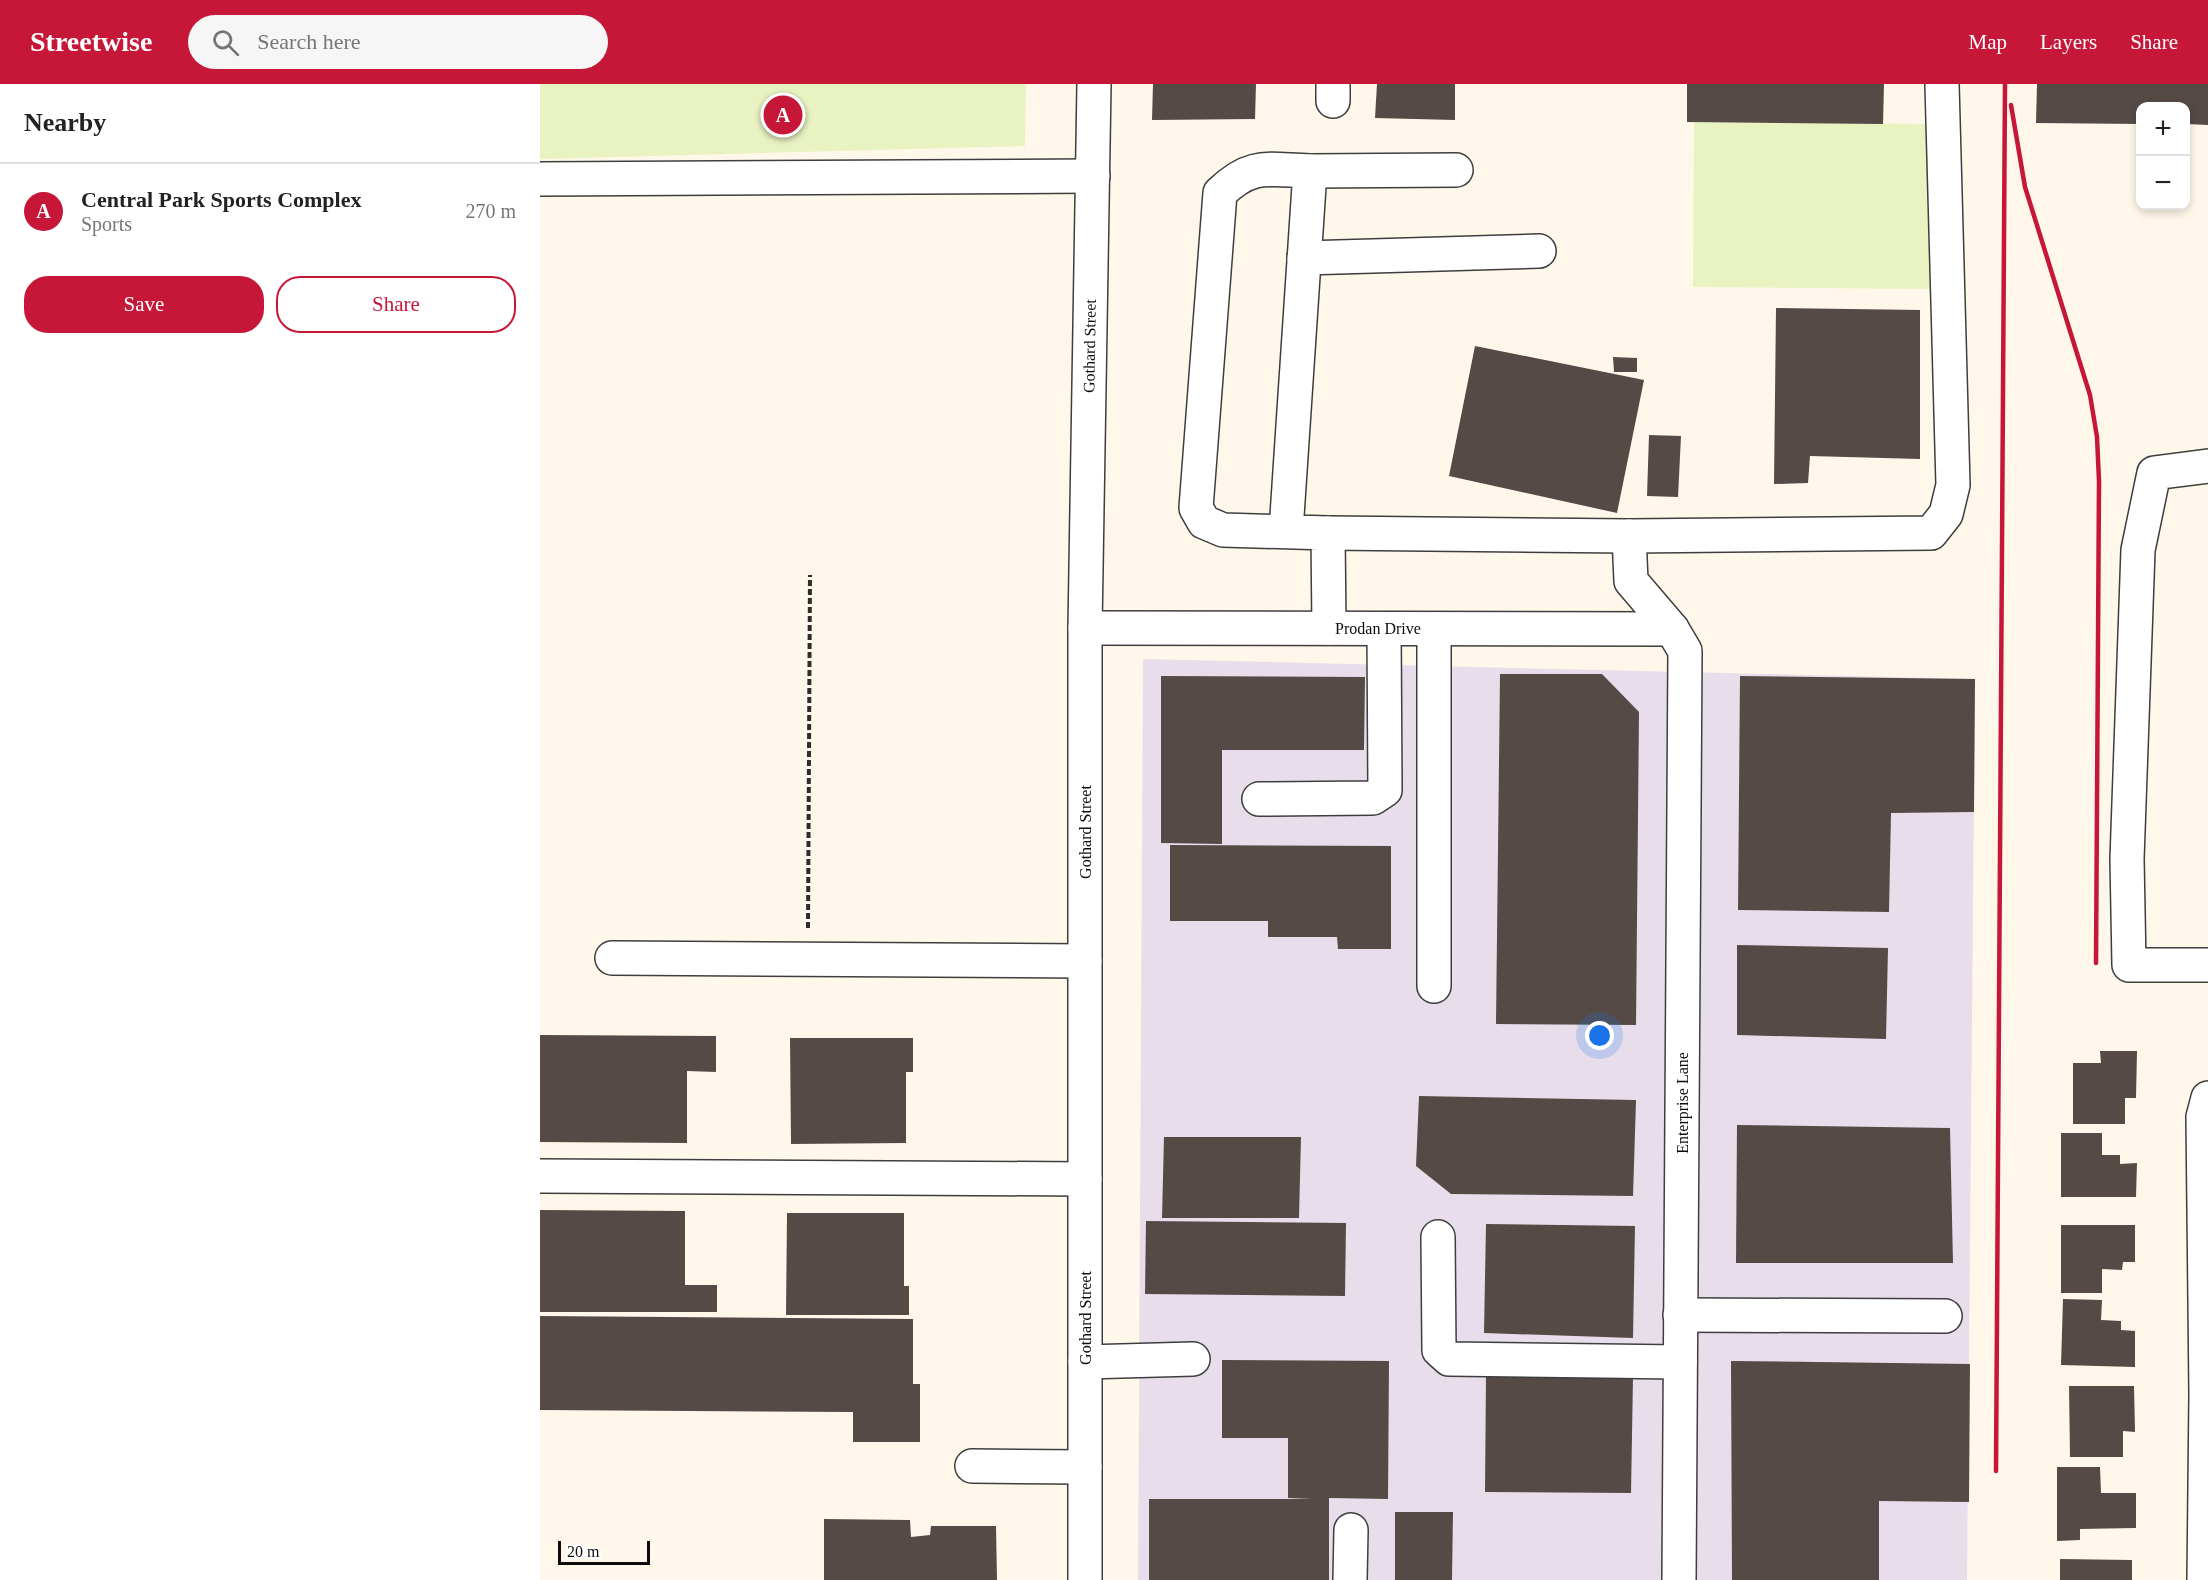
<!DOCTYPE html>
<html lang="en">
<head>
<meta charset="utf-8">
<style>
	:root { --surface:#fff; --page:#f6f6f6; --text:#222; --muted:#767676; --line:#e0e0e0; --accent:#c71739 }
	body { margin:0; font-family:"Times New Roman",serif; background:var(--page); color:var(--text) }
	.controls { position:absolute; right:18px; top:18px; display:grid; overflow:hidden; border-radius:12px; box-shadow:0 3px 9px #0003 }
	.controls button { width:54px; height:54px; display:grid; place-items:center; padding:0; border:0; border-bottom:2px solid var(--line); background:var(--surface); color:var(--text); font:30px sans-serif }
	.scale { position:absolute; left:18px; bottom:15px; width:92px; box-sizing:border-box; padding-left:6px; border:3px solid #0b0b0b; border-top:0; font-size:16px; line-height:21px; white-space:nowrap; color:#0b0b0b; -webkit-text-stroke:4px #fff; paint-order:stroke }
	.you { position:absolute; left:1060px; top:952px; width:21px; height:21px; margin:-15px; border:4px solid #fff; border-radius:50%; background:#1a73e8; box-shadow:0 0 0 9px #1a73e833 }
	.badge { display:grid; place-items:center; width:39px; height:39px; border-radius:50%; background:var(--accent); color:#fff; font-size:20px; font-weight:700 }
	.pin { position:absolute; translate:-50% -50%; border:3px solid #fff; box-shadow:0 2px 6px #0006 }
	.list { margin:0; padding:0; list-style:none }
	h2 { display:flex; justify-content:space-between; align-items:center; height:78px; margin:0; padding:0 24px; font-size:26px }
	h2 small { font-size:20px; font-weight:400; color:var(--muted) }
	.list li { display:grid; grid-template-columns:39px 1fr auto; gap:18px; align-items:center; box-sizing:border-box; height:96px; padding:0 24px; border-top:2px solid var(--line) }
	.list b { display:block; font-size:22px; white-space:nowrap }
	.list p { margin:0; font-size:20px; white-space:nowrap; color:var(--muted) }
	.list em { font-size:20px; font-style:normal; color:var(--muted) }
	.actions { display:flex; gap:12px; padding:18px 24px }
	.actions a { flex:1; padding:14px 0; border:2px solid var(--accent); border-radius:24px; text-align:center; font-size:21px; color:var(--accent) }
	.actions .main { background:var(--accent); color:#fff }
	.icon { flex:none; width:33px; height:33px; fill:none; stroke:currentColor; stroke-width:2; stroke-linecap:round; stroke-linejoin:round }
	.map { position:relative; flex:none; width:1668px; height:1496px; overflow:hidden }
	header { display:flex; align-items:center; gap:36px; box-sizing:border-box; height:84px; padding:0 30px; background:var(--accent); color:#fff }
	header strong { font-size:28px }
	nav { display:flex; gap:33px; margin-inline-start:auto; font-size:21px }
	.search { width:420px; height:54px; background:var(--page); display:flex; align-items:center; gap:15px; box-sizing:border-box; padding:0 21px; border-radius:33px; color:var(--muted); font-size:22px }
	main { display:flex }
	aside { flex:1; background:var(--surface) }
	.map>svg:first-child { display:block }
	.industrial { fill:#e8deeb }
	.pitch { fill:#e9f3c2 }
	.building { fill:#554a46 }
	.lines { fill:none; stroke-linecap:round; stroke-linejoin:round }
	.minor-casing { stroke:#3e3e3e; stroke-width:36 }
	.path { stroke:#2d2d2d; stroke-width:4; stroke-dasharray:6 3; stroke-linecap:butt }
	.minor { stroke:#fff; stroke-width:33 }
	.rail { stroke:#c71739; stroke-width:4.5 }
	.labels { text-anchor:middle; stroke-width:6; stroke-linejoin:round; paint-order:stroke }
	.street-label { font-size:16px; fill:#0b0b0b; stroke:#fff }
</style>
</head>
<body>
<header>
<strong>Streetwise</strong>
<div class="search"><svg class="icon" aria-label="search" viewBox="0 0 24 24"><circle cx="10" cy="10" r="6"/><path d="M15 15l6 6"/></svg>Search here</div>
<nav><a>Map</a><a>Layers</a><a>Share</a></nav>
</header>
<main>
<aside>
<h2>Nearby<small></small></h2>
<ul class="list">
<li><span class="badge">A</span><div><b>Central Park Sports Complex</b><p>Sports</p></div><em>270 m</em></li>
</ul>
<div class="actions"><a class="main">Save</a><a>Share</a></div>
</aside>
<div class="map">
<svg width="1668" height="1496" viewBox="0 0 1668 1496">
	<rect width="100%" height="100%" fill="#fff7e9"/>
	<path class="industrial" d="M 603,575 L 1435,595 L 1427,1496 L 598,1496 Z"/>
	<g class="pitch">
		<path d="M 0,0 L 486,0 L 485,62 L 0,75 Z"/>
		<path d="M 1154,38 L 1393,40 L 1392,205 L 1153,203 Z"/>
	</g>
	<g class="building">
		<path d="M 613,0 L 716,0 L 715,35 L 612,36 Z"/>
		<path d="M 837,0 L 915,0 L 915,36 L 835,34 Z"/>
		<path d="M 1147,0 L 1344,0 L 1343,40 L 1147,38 Z"/>
		<path d="M 1497,0 L 1668,0 L 1668,41 L 1646,40 L 1646,22 L 1600,22 L 1600,40 L 1496,39 Z"/>
		<path d="M 1236,224 L 1380,226 L 1380,375 L 1270,372 L 1268,399 L 1234,400 Z"/>
		<path d="M 935,262 L 1104,296 L 1077,429 L 909,392 Z"/>
		<path d="M 1073,273 L 1097,274 L 1097,288 L 1074,288 Z"/>
		<path d="M 1109,351 L 1141,352 L 1138,413 L 1107,412 Z"/>
		<path d="M 960,590 L 1062,590 L 1099,628 L 1096,941 L 956,940 Z"/>
		<path d="M 621,592 L 825,593 L 824,666 L 682,666 L 682,760 L 621,759 Z"/>
		<path d="M 1200,592 L 1435,595 L 1434,728 L 1351,729 L 1349,828 L 1198,826 Z"/>
		<path d="M 630,761 L 851,762 L 851,865 L 798,865 L 797,853 L 728,853 L 728,837 L 630,837 Z"/>
		<path d="M 1197,861 L 1348,864 L 1346,955 L 1197,951 Z"/>
		<path d="M 0,951 L 176,952 L 176,988 L 147,987 L 147,1059 L 0,1058 Z"/>
		<path d="M 250,954 L 373,954 L 373,988 L 366,988 L 366,1059 L 251,1060 Z"/>
		<path d="M 1560,967 L 1597,967 L 1596,1014 L 1585,1014 L 1585,1040 L 1533,1040 L 1533,979 L 1561,979 Z"/>
		<path d="M 879,1012 L 1096,1016 L 1093,1112 L 911,1110 L 876,1082 Z"/>
		<path d="M 1197,1041 L 1410,1044 L 1413,1179 L 1196,1179 Z"/>
		<path d="M 1521,1049 L 1562,1049 L 1562,1071 L 1580,1071 L 1580,1080 L 1597,1079 L 1596,1113 L 1521,1113 Z"/>
		<path d="M 624,1053 L 761,1053 L 759,1134 L 622,1134 Z"/>
		<path d="M 0,1126 L 145,1127 L 145,1201 L 177,1201 L 177,1228 L 0,1228 Z"/>
		<path d="M 247,1129 L 364,1129 L 364,1202 L 369,1202 L 369,1231 L 246,1231 Z"/>
		<path d="M 606,1137 L 806,1139 L 805,1212 L 605,1210 Z"/>
		<path d="M 946,1140 L 1095,1142 L 1093,1254 L 944,1249 Z"/>
		<path d="M 1521,1141 L 1595,1141 L 1595,1178 L 1583,1178 L 1582,1186 L 1562,1185 L 1562,1209 L 1521,1209 Z"/>
		<path d="M 1523,1215 L 1562,1216 L 1561,1236 L 1581,1237 L 1581,1246 L 1595,1247 L 1595,1283 L 1521,1281 Z"/>
		<path d="M 0,1232 L 373,1235 L 373,1300 L 380,1300 L 380,1358 L 313,1358 L 313,1328 L 0,1326 Z"/>
		<path d="M 682,1276 L 849,1277 L 848,1415 L 789,1414 L 789,1496 L 609,1496 L 609,1415 L 772,1415 L 748,1414 L 748,1354 L 682,1354 Z"/>
		<path d="M 1191,1277 L 1430,1280 L 1429,1418 L 1339,1417 L 1339,1496 L 1192,1496 Z"/>
		<path d="M 946,1291 L 1093,1293 L 1091,1409 L 945,1408 Z"/>
		<path d="M 1529,1302 L 1594,1302 L 1595,1348 L 1583,1347 L 1583,1373 L 1530,1373 Z"/>
		<path d="M 1517,1383 L 1560,1383 L 1561,1409 L 1596,1409 L 1596,1444 L 1540,1445 L 1540,1456 L 1517,1457 Z"/>
		<path d="M 855,1428 L 913,1428 L 912,1496 L 855,1496 Z"/>
		<path d="M 284,1435 L 370,1436 L 371,1453 L 390,1451 L 391,1442 L 456,1442 L 457,1496 L 284,1496 Z"/>
		<path d="M 1520,1475 L 1592,1476 L 1592,1496 L 1520,1496 Z"/>
	</g>
	<g class="lines">
		<defs>
			<g id="minor">
				<path d="M 793,0 L 793,17"/>
				<path d="M 770,87 L 916,86"/>
				<path d="M 0,95 L 553,92"/>
				<path d="M 764,174 L 999,167"/>
				<path d="M 1668,382 L 1614,389 L 1598,466 L 1587,775 L 1589,881 L 1668,881"/>
				<path d="M 746,447 L 770,87 C 728,86 712,78 680,109 L 656,424 L 664,438 L 683,446 L 788,449 L 789,544"/>
				<path d="M 788,449 L 1089,452 L 1391,449 L 1406,430 L 1413,401 L 1402,0"/>
				<path d="M 1089,452 L 1091,497 L 1132,545 L 1145,567 L 1139,1496"/>
				<path d="M 545,544 L 1132,545"/>
				<path d="M 719,715 L 833,714 L 845,706 L 844,545"/>
				<path d="M 72,874 L 545,877"/>
				<path d="M 894,902 L 894,545"/>
				<path d="M 0,1092 L 545,1095"/>
				<path d="M 898,1153 L 899,1266 L 909,1275 L 1140,1278"/>
				<path d="M 1140,1231 L 1405,1232"/>
				<path d="M 545,1278 L 653,1275"/>
				<path d="M 432,1382 L 545,1383"/>
				<path d="M 545,1496 L 545,544 L 554,0"/>
				<path d="M 810,1496 L 811,1446"/>
				<path d="M 1664,1496 L 1666,1311 L 1663,1033 L 1668,1014"/>
			</g>
		</defs>
		<use href="#minor" class="minor-casing"/>
		<path class="path" d="M 268,844 L 270,491"/>
		<use href="#minor" class="minor"/>
		<g class="rail">
			<path d="M 1471,21 L 1485,103 L 1550,311 L 1557,353 L 1559,397 L 1556,879"/>
			<path d="M 1456,1387 L 1465,0"/>
		</g>
	</g>
	<g class="labels">
		<g class="street-label">
			<text transform="translate(549 262) rotate(-89)" y="6">Gothard Street</text>
			<text x="838" y="550">Prodan Drive</text>
			<text transform="translate(545 748) rotate(-90)" y="6">Gothard Street</text>
			<text transform="translate(1142 1019) rotate(-90)" y="6">Enterprise Lane</text>
			<text transform="translate(545 1234) rotate(-90)" y="6">Gothard Street</text>
		</g>
	</g>
</svg>
<div class="controls">
<button>+</button>
<button>−</button>
</div>
<div class="scale">20 m</div>
<div class="you"></div>
<div class="pin badge" style="left:243px;top:31px">A</div>
</div>
</main>
</body>
</html>
